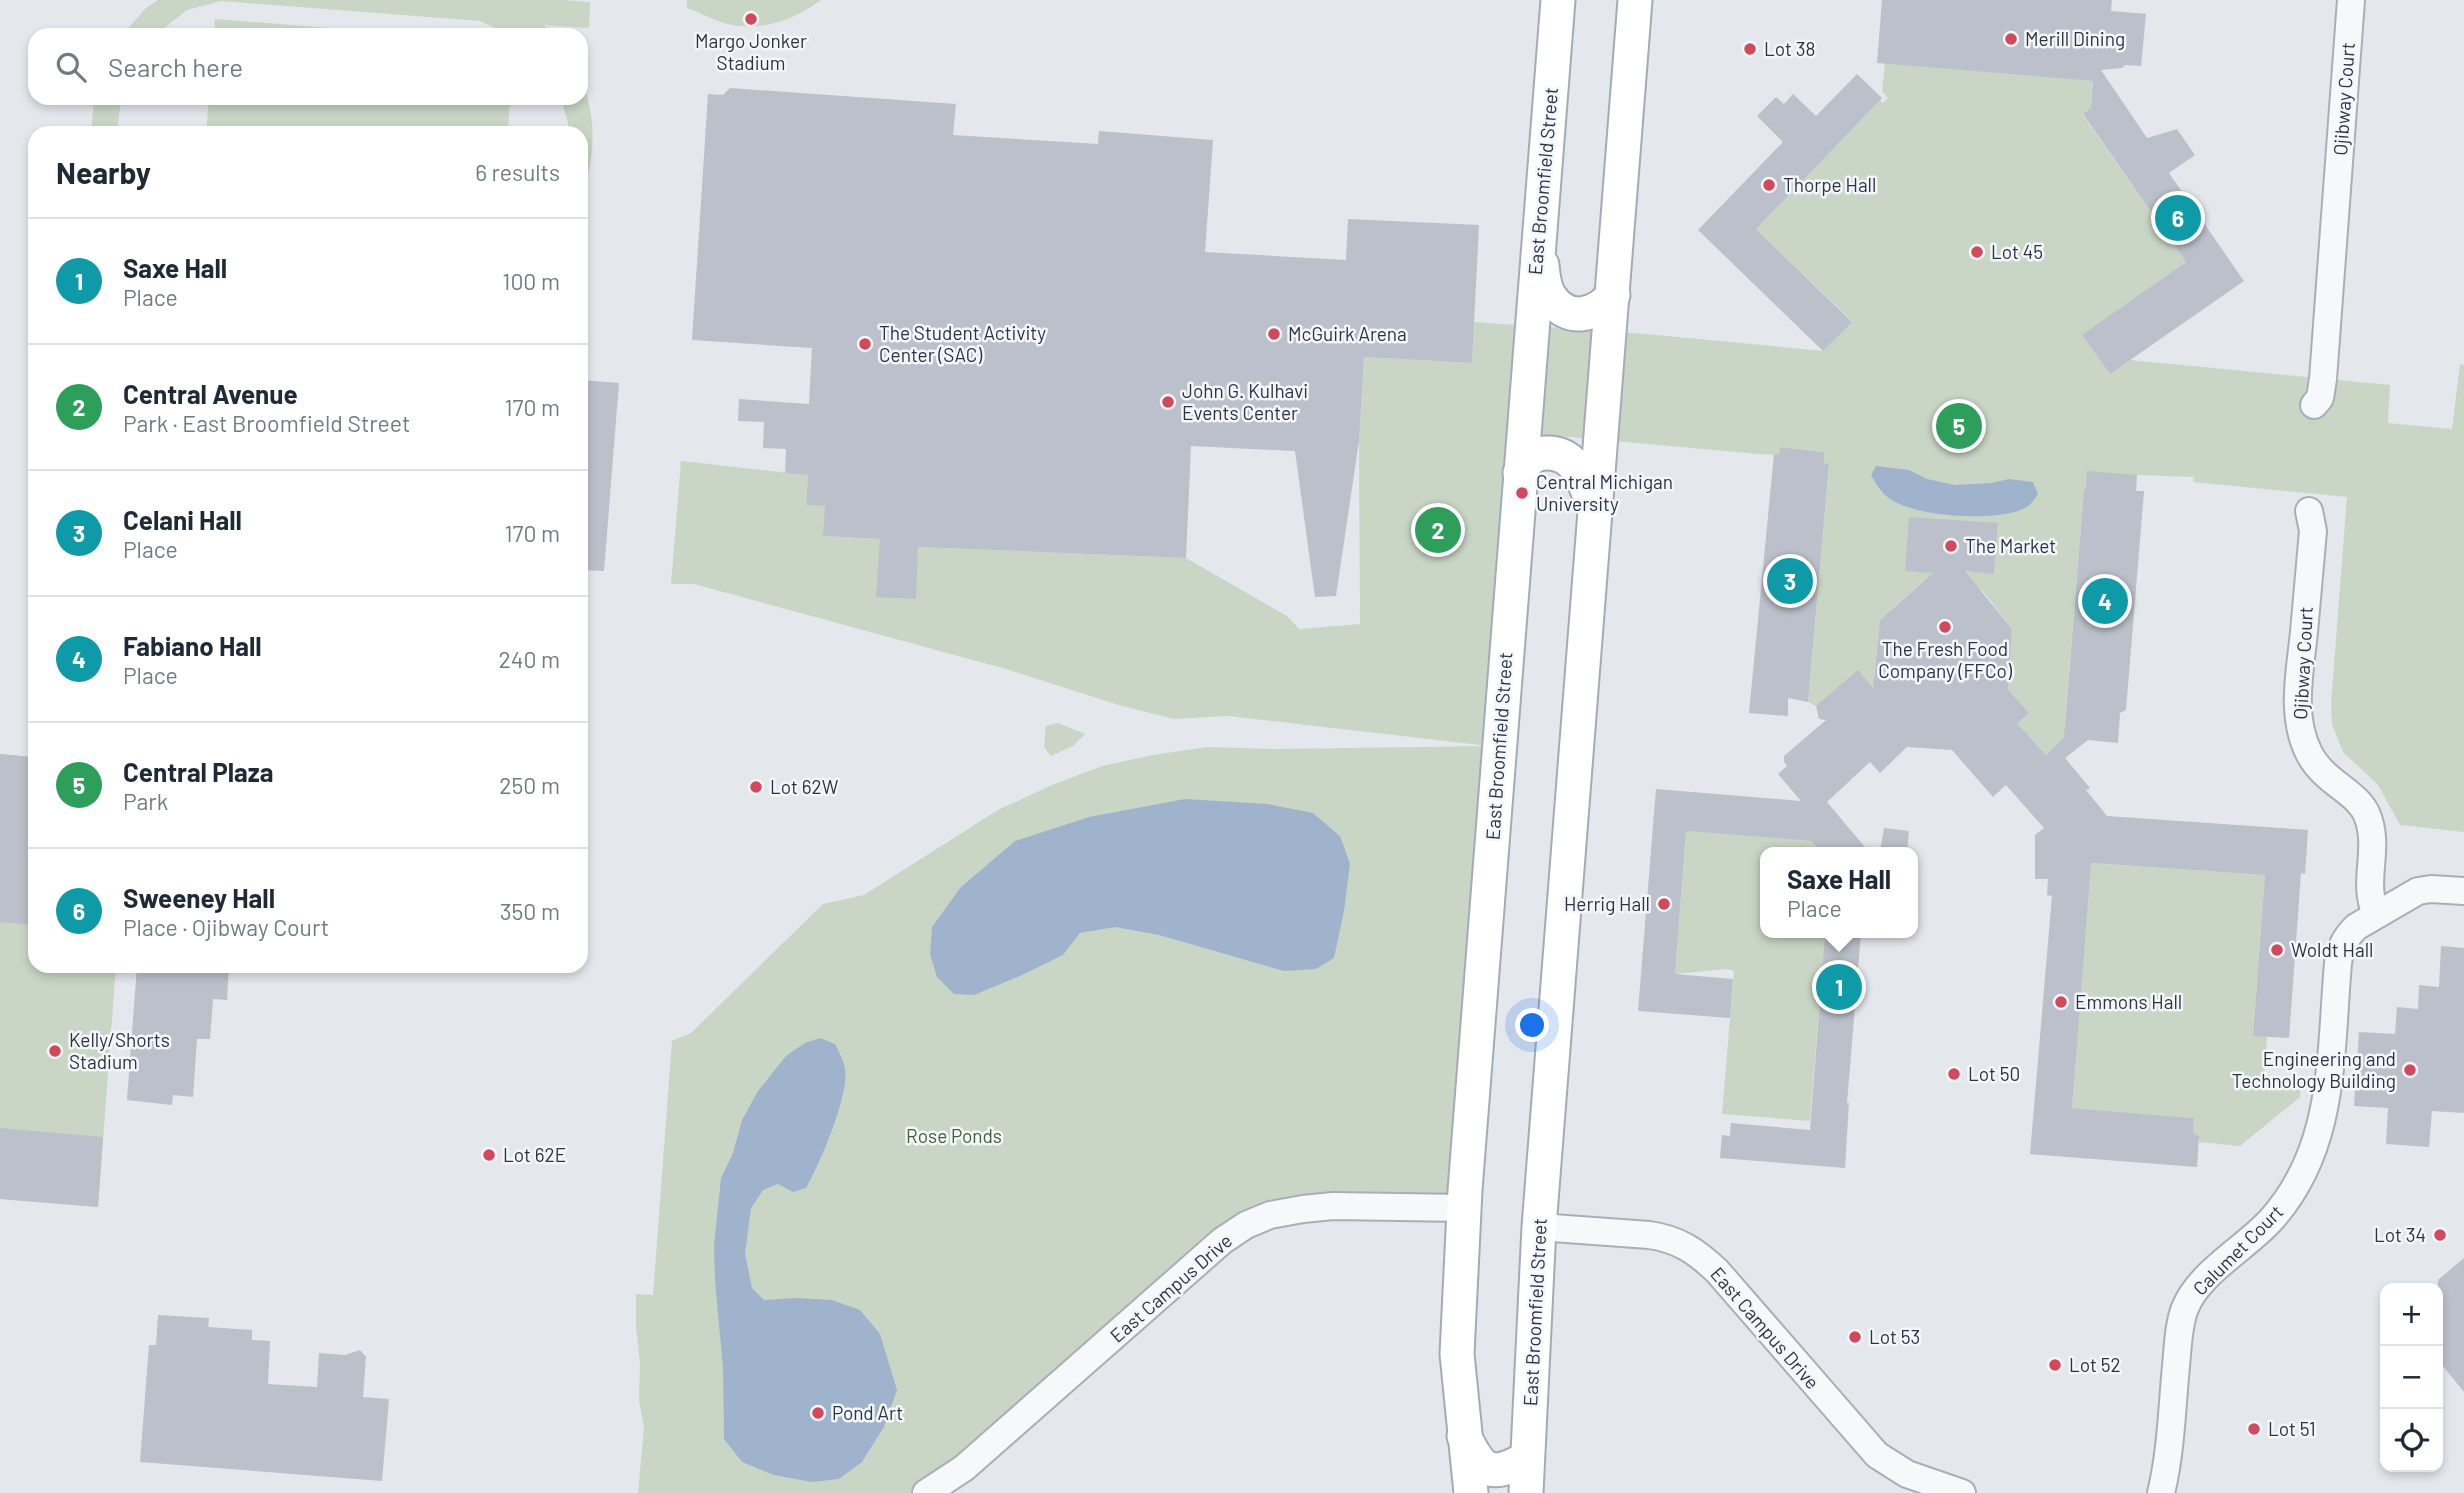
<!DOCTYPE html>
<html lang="en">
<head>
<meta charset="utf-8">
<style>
	:root { --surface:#fff; --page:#f2f2f3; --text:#1f2937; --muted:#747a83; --line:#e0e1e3; --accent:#7c3aed }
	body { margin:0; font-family:Barlow,sans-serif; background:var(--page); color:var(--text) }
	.controls { position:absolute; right:21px; bottom:21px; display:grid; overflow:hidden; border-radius:14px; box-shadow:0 4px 10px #0003 }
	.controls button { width:63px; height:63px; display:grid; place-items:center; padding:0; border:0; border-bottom:2px solid var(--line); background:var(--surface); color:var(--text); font:35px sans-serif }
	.you { position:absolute; left:1533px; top:1026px; width:24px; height:24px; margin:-18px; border:5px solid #fff; border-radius:50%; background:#1a73e8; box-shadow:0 0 0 10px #1a73e833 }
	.badge { display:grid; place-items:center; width:46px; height:46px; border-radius:50%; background:var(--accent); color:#fff; font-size:23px; font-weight:700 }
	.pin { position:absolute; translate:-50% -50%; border:4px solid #fff; box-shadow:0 2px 7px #0006 }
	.popup { position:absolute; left:1760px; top:847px; width:158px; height:91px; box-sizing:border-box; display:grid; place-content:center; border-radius:14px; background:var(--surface); filter:drop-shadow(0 2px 5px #0005); font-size:23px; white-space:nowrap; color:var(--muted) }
	.popup b { font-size:26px; color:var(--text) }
	.popup::after { content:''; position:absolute; left:50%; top:100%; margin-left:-14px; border:14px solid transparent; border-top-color:var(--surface) }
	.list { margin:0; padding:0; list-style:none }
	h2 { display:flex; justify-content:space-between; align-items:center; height:91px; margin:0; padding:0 28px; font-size:30px }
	h2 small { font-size:23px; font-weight:400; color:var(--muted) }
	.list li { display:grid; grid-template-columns:46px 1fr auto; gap:21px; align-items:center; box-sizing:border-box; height:126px; padding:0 28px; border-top:2px solid var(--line) }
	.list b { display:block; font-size:26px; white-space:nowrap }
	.list p { margin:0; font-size:23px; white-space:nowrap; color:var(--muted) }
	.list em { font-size:23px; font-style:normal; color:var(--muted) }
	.icon { flex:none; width:38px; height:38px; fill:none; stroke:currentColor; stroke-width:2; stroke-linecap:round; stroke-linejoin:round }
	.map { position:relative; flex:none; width:2464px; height:1493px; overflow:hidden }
	.search { position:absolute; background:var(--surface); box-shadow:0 4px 10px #0003; left:28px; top:28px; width:560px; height:77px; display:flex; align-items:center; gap:18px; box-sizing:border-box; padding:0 24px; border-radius:21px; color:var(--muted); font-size:26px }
	.panel { position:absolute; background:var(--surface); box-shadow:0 4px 10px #0003; left:28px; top:126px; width:560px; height:847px; border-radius:21px }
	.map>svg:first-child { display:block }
	.green { fill:#c9d6c5 }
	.water { fill:#9fb4cc }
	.building { fill:#bbc0ca }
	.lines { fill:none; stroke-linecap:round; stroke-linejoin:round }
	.minor-casing { stroke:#a9aeb7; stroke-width:30 }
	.major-casing { stroke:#a3abb8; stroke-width:37 }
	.minor { stroke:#f7f8fa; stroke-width:26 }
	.major { stroke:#fff; stroke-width:33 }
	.poi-dot { fill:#d1495b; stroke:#f4f6f9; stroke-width:2.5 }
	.labels { text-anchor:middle; stroke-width:5; stroke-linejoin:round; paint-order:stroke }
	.poi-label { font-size:19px; fill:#2b3445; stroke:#f4f6f9; text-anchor:start }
	.street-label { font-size:19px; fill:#2b3445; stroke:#f4f6f9 }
	.park-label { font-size:19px; fill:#3f6138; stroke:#f4f6f9 }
</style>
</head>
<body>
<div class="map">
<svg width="2464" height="1493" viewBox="0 0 2464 1493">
	<rect width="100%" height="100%" fill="#e4e7ec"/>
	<g class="green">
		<path d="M 158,0 L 563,0 L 590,2 L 589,28 L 544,25 L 553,35 L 511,35 L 480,21 L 221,1 L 187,10 L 155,35 L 122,35 L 146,8 Z"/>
		<path d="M 687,0 L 821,0 C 794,20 762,32 728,24 C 715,21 701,13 687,8 Z"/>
		<path d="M 215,19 L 415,35 L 214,35 Z"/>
		<path d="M 1885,63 L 2093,81 L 2091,108 L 2083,115 L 2186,262 L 2083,335 L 2110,374 L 2130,360 L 2390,385 L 2388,423 L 2452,429 L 2460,364 L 2464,365 L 2464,832 L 2400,825 L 2378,785 L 2343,752 L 2332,724 L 2331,703 L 2347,497 L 2193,482 L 2194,477 L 2137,475 L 2084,489 L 2065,722 L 2084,724 L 2046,755 L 2017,723 L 2008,690 L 2012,629 L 1982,590 L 1960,587 L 1961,571 L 1994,573 L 1998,524 L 1909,521 L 1941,573 L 1940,585 L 1920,584 L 1880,620 L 1874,677 L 1878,681 L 1872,687 L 1816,706 L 1808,702 L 1829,465 L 1824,463 L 1824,452 L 1781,447 L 1779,455 L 1759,454 L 1525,433 L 1464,1208 L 1270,1215 L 926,1493 L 638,1493 L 644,1427 L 639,1400 L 640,1362 L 636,1327 L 636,1294 L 653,1295 L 672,1041 L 691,1033 L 823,904 L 864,895 L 998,810 L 1052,785 L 1102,766 L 1153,755 L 1207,747 L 1275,749 L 1489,746 L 1228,716 L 1174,719 L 1122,706 L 1006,669 L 694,584 L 671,584 L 681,461 L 808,475 L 806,504 L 825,506 L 824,536 L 880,539 L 918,547 L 1186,558 L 1287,616 L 1299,629 L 1360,624 L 1359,441 L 1364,357 L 1472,363 L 1474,322 L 1646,334 L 1823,351 L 1852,321 L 1756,229 L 1880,100 L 1883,103 L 1888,98 L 1882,91 Z"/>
		<path d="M 581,78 C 598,122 595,157 581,201 L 581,133 L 568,133 L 568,123 L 561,98 L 581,98 Z"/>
		<path d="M 94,98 L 121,98 L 117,133 L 91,133 Z"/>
		<path d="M 209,98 L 510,98 L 508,133 L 206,133 Z"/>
		<path d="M 1058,723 L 1085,734 L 1073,746 L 1051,756 L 1044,747 L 1046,726 Z"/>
		<path d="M 0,754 L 32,757 L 28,806 L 35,808 L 35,966 L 116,966 L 98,1207 L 0,1199 Z"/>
		<path d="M 1686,831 L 1811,841 L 1822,852 L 1766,852 L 1766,933 L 1825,933 L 1810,1121 L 1722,1114 L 1734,971 L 1726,969 L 1675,974 Z"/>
		<path d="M 2089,863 L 2265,875 L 2253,1035 L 2267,1037 L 2264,1077 L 2302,1080 L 2300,1097 L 2240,1146 L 2199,1142 L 2199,1136 L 2193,1133 L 2194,1118 L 2072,1108 Z"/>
	</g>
	<g class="water">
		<path d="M 1876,466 L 1909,470 L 1927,479 L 1955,485 L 1991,483 L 2009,479 L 2033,482 L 2038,494 C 2034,500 2029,507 2023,509 C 1994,522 1905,518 1883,493 C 1878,488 1875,481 1871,475 Z"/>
		<path d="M 1185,799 L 1268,804 L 1313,813 L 1340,836 L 1350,864 L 1344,911 L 1334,958 L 1316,969 L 1284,971 L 1159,935 L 1115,927 L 1080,933 L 1063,955 L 1020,976 L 974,995 L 954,994 L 937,977 L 930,954 L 932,927 L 960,888 L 1015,841 L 1089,817 Z"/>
		<path d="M 820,1038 L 835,1044 C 839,1052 844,1061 845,1069 C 850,1093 819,1167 806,1188 L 793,1192 L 778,1184 L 763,1190 L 751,1208 L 745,1254 L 752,1288 L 764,1300 L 796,1298 L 832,1300 L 860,1310 L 880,1334 L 897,1390 L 884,1427 L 862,1462 L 839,1479 L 812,1482 L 774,1475 L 742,1462 L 724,1439 L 723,1368 L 715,1281 L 714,1245 L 721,1178 L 733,1153 L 742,1120 L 758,1091 L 786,1056 L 805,1043 Z"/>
	</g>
	<g class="building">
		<path d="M 1882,0 L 2112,0 L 2111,11 L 2146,14 L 2141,66 L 2125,65 L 2122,68 L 2101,70 L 2147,138 L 2177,129 L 2195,155 L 2169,173 L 2244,281 L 2110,374 L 2082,335 L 2186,262 L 2083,114 L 2091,108 L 2093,81 L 1877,63 Z"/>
		<path d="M 1857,74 L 1882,98 L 1756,229 L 1852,322 L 1823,351 L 1698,230 L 1783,142 L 1757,116 L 1776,97 L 1784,104 L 1793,94 L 1816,116 Z"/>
		<path d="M 730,88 L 956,104 L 953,135 L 1098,144 L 1099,131 L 1213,140 L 1205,252 L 1346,260 L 1348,219 L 1479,225 L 1472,363 L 1364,357 L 1359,441 L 1336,596 L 1315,597 L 1295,451 L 1191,446 L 1186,558 L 918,547 L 916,599 L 876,597 L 880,539 L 823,536 L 825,506 L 806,505 L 808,475 L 785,473 L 786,449 L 763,448 L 764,422 L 738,421 L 739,399 L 809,404 L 812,348 L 692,340 L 708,94 L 723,95 Z"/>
		<path d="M 581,380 L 619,383 L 604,571 L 581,570 Z"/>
		<path d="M 1780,447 L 1824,452 L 1824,463 L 1829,464 L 1808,702 L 1788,698 L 1788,716 L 1749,713 L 1774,454 L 1779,455 Z"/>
		<path d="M 2087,471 L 2137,475 L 2136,491 L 2144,491 L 2126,710 L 2120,713 L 2118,743 L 2088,740 L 2065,758 L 2090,788 L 2086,790 L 2107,816 L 2308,830 L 2305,874 L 2301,873 L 2289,1038 L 2253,1036 L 2265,875 L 2091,863 L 2072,1108 L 2194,1118 L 2193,1133 L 2199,1136 L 2197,1167 L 2030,1154 L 2052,896 L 2047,895 L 2048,879 L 2035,879 L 2035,835 L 2044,828 L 2006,785 L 1993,797 L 1952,750 L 1907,747 L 1880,773 L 1870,762 L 1827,802 L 1869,852 L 1822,852 L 1811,841 L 1686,831 L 1675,974 L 1733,979 L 1730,1018 L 1638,1011 L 1656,789 L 1801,801 L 1778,774 L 1787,766 L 1784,762 L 1784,756 L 1826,720 L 1819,719 L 1816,706 L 1858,670 L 1873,688 L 1880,620 L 1933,573 L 1905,571 L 1909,517 L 1998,523 L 1994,574 L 1965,571 L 2012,629 L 2008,690 L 2029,713 L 2017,723 L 2046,755 L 2064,738 L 2084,489 L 2086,489 Z"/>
		<path d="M 0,754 L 32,757 L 28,807 L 35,808 L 35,925 L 0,922 Z"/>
		<path d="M 1884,828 L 1909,831 L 1907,852 L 1880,852 Z"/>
		<path d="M 1825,933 L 1861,933 L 1847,1103 L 1849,1103 L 1845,1168 L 1720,1158 L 1722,1135 L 1730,1136 L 1731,1123 L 1810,1130 Z"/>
		<path d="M 2441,946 L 2464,948 L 2464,1113 L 2432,1111 L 2429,1147 L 2386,1144 L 2388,1108 L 2354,1106 L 2359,1032 L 2395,1034 L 2397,1007 L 2418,1009 L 2419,985 L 2439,987 Z"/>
		<path d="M 137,966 L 229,966 L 227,1000 L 213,999 L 210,1039 L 197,1039 L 193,1097 L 173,1095 L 172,1105 L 127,1100 Z"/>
		<path d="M 0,1128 L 103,1137 L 98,1207 L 0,1199 Z"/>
		<path d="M 2464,1258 L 2464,1392 L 2438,1360 L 2438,1280 Z"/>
		<path d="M 158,1315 L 209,1318 L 208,1327 L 252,1330 L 252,1340 L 270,1341 L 268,1384 L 317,1387 L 319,1353 L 345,1355 L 360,1350 L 366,1357 L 363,1397 L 389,1399 L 382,1481 L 140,1462 L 149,1345 L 156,1345 Z"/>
	</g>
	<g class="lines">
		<defs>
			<g id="minor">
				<path d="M 2314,405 L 2320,398 L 2323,379 L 2351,0"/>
				<path d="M 2309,511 L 2313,531 C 2310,565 2307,599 2304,632 C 2300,672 2290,716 2309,753 C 2324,783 2357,791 2367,815 C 2381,849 2361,881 2376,914"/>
				<path d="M 1539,1227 L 1649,1235 C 1678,1239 1696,1251 1717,1271 L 1877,1455 L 1907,1474 L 1962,1493"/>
				<path d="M 926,1493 L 964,1468 L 1222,1241 L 1246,1225 L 1270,1215 L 1303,1209 L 1333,1206 L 1464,1208"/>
				<path d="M 2161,1493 C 2171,1452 2172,1408 2176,1366 C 2178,1347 2178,1326 2185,1308 C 2199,1273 2245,1248 2270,1221 C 2336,1149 2330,1054 2338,963 C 2340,948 2345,938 2356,927 L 2418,891 L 2431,889 L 2464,891"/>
			</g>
			<g id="major">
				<path d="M 1542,265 C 1543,276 1544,289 1551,298 C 1568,323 1596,316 1613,295"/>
				<path d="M 1520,473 C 1526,461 1531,454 1545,453 C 1577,451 1584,482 1594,507"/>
				<path d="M 1464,1436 C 1482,1472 1490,1479 1527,1458"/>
				<path d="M 1471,1493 L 1457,1354 L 1465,1190 L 1558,0"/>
				<path d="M 1526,1493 L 1539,1227 L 1635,0"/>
			</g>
		</defs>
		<use href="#minor" class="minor-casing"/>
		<use href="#major" class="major-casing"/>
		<use href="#minor" class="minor"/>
		<use href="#major" class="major"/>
	</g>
	<g class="poi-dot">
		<circle cx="751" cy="19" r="7"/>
		<circle cx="2011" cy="39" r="7"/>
		<circle cx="1750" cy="49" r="7"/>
		<circle cx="1769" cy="185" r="7"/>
		<circle cx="1977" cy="252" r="7"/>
		<circle cx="1274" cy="334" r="7"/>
		<circle cx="865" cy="344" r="7"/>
		<circle cx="1168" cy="402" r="7"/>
		<circle cx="1522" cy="493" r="7"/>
		<circle cx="1951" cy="546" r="7"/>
		<circle cx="1945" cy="627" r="7"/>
		<circle cx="756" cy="787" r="7"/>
		<circle cx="1664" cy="904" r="7"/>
		<circle cx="2277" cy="950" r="7"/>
		<circle cx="2061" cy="1002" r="7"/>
		<circle cx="55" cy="1051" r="7"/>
		<circle cx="2410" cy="1070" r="7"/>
		<circle cx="1954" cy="1074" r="7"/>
		<circle cx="489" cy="1155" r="7"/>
		<circle cx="2440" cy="1235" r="7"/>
		<circle cx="1855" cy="1337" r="7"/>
		<circle cx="2055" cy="1365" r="7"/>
		<circle cx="818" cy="1413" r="7"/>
		<circle cx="2254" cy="1429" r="7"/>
	</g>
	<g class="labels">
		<g class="poi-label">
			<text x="2025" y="46">Merill Dining</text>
			<text x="751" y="48" text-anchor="middle">Margo Jonker<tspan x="751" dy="22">Stadium</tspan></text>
			<text x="1764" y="56">Lot 38</text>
			<text x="1783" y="192">Thorpe Hall</text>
			<text x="1991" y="259">Lot 45</text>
			<text x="879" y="340">The Student Activity<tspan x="879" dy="22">Center (SAC)</tspan></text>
			<text x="1288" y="341">McGuirk Arena</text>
			<text x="1182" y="398">John G. Kulhavi<tspan x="1182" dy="22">Events Center</tspan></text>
			<text x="1536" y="489">Central Michigan<tspan x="1536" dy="22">University</tspan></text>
			<text x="1965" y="553">The Market</text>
			<text x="1945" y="656" text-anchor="middle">The Fresh Food<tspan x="1945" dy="22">Company (FFCo)</tspan></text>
			<text x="770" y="794">Lot 62W</text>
			<text x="1650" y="911" text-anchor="end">Herrig Hall</text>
			<text x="2291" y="957">Woldt Hall</text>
			<text x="2075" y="1009">Emmons Hall</text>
			<text x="69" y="1047">Kelly/Shorts<tspan x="69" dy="22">Stadium</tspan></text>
			<text x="2396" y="1066" text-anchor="end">Engineering and<tspan x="2396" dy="22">Technology Building</tspan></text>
			<text x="1968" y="1081">Lot 50</text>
			<text x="503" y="1162">Lot 62E</text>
			<text x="2426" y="1242" text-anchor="end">Lot 34</text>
			<text x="1869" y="1344">Lot 53</text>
			<text x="2069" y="1372">Lot 52</text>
			<text x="832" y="1420">Pond Art</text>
			<text x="2268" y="1436">Lot 51</text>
		</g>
		<g class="street-label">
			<text transform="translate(2344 99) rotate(-86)" y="7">Ojibway Court</text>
			<text transform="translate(1543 181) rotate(-85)" y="7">East Broomfield Street</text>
			<text transform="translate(2303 663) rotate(-87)" y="7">Ojibway Court</text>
			<text transform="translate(1499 746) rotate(-86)" y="7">East Broomfield Street</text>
			<text transform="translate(2238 1250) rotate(-45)" y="7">Calumet Court</text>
			<text transform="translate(1171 1288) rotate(-41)" y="7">East Campus Drive</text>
			<text transform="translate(1535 1312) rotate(-87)" y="7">East Broomfield Street</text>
			<text transform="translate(1765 1328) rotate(49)" y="7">East Campus Drive</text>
		</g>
		<g class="park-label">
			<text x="954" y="1143">Rose Ponds</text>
		</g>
	</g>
</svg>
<div class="controls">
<button>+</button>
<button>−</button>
<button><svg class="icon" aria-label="locate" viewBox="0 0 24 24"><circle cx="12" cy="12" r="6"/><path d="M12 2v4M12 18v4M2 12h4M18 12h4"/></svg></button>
</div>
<div class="you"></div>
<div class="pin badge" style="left:1839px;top:987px;background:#0f9aa8">1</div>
<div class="popup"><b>Saxe Hall</b>Place</div>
<div class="pin badge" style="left:1438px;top:530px;background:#2e9e5b">2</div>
<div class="pin badge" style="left:1790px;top:581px;background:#0f9aa8">3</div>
<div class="pin badge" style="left:2105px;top:601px;background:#0f9aa8">4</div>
<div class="pin badge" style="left:1959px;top:426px;background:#2e9e5b">5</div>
<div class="pin badge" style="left:2178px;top:218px;background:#0f9aa8">6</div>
<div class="search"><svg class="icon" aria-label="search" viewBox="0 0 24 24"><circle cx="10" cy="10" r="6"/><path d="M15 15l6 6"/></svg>Search here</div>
<section class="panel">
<h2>Nearby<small>6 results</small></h2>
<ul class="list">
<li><span class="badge" style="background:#0f9aa8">1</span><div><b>Saxe Hall</b><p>Place</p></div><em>100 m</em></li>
<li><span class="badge" style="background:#2e9e5b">2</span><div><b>Central Avenue</b><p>Park · East Broomfield Street</p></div><em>170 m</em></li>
<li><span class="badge" style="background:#0f9aa8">3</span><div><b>Celani Hall</b><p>Place</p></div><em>170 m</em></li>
<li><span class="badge" style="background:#0f9aa8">4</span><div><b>Fabiano Hall</b><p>Place</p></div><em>240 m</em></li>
<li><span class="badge" style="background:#2e9e5b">5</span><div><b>Central Plaza</b><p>Park</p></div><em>250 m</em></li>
<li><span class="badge" style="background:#0f9aa8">6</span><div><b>Sweeney Hall</b><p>Place · Ojibway Court</p></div><em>350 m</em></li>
</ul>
</section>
</div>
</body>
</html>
